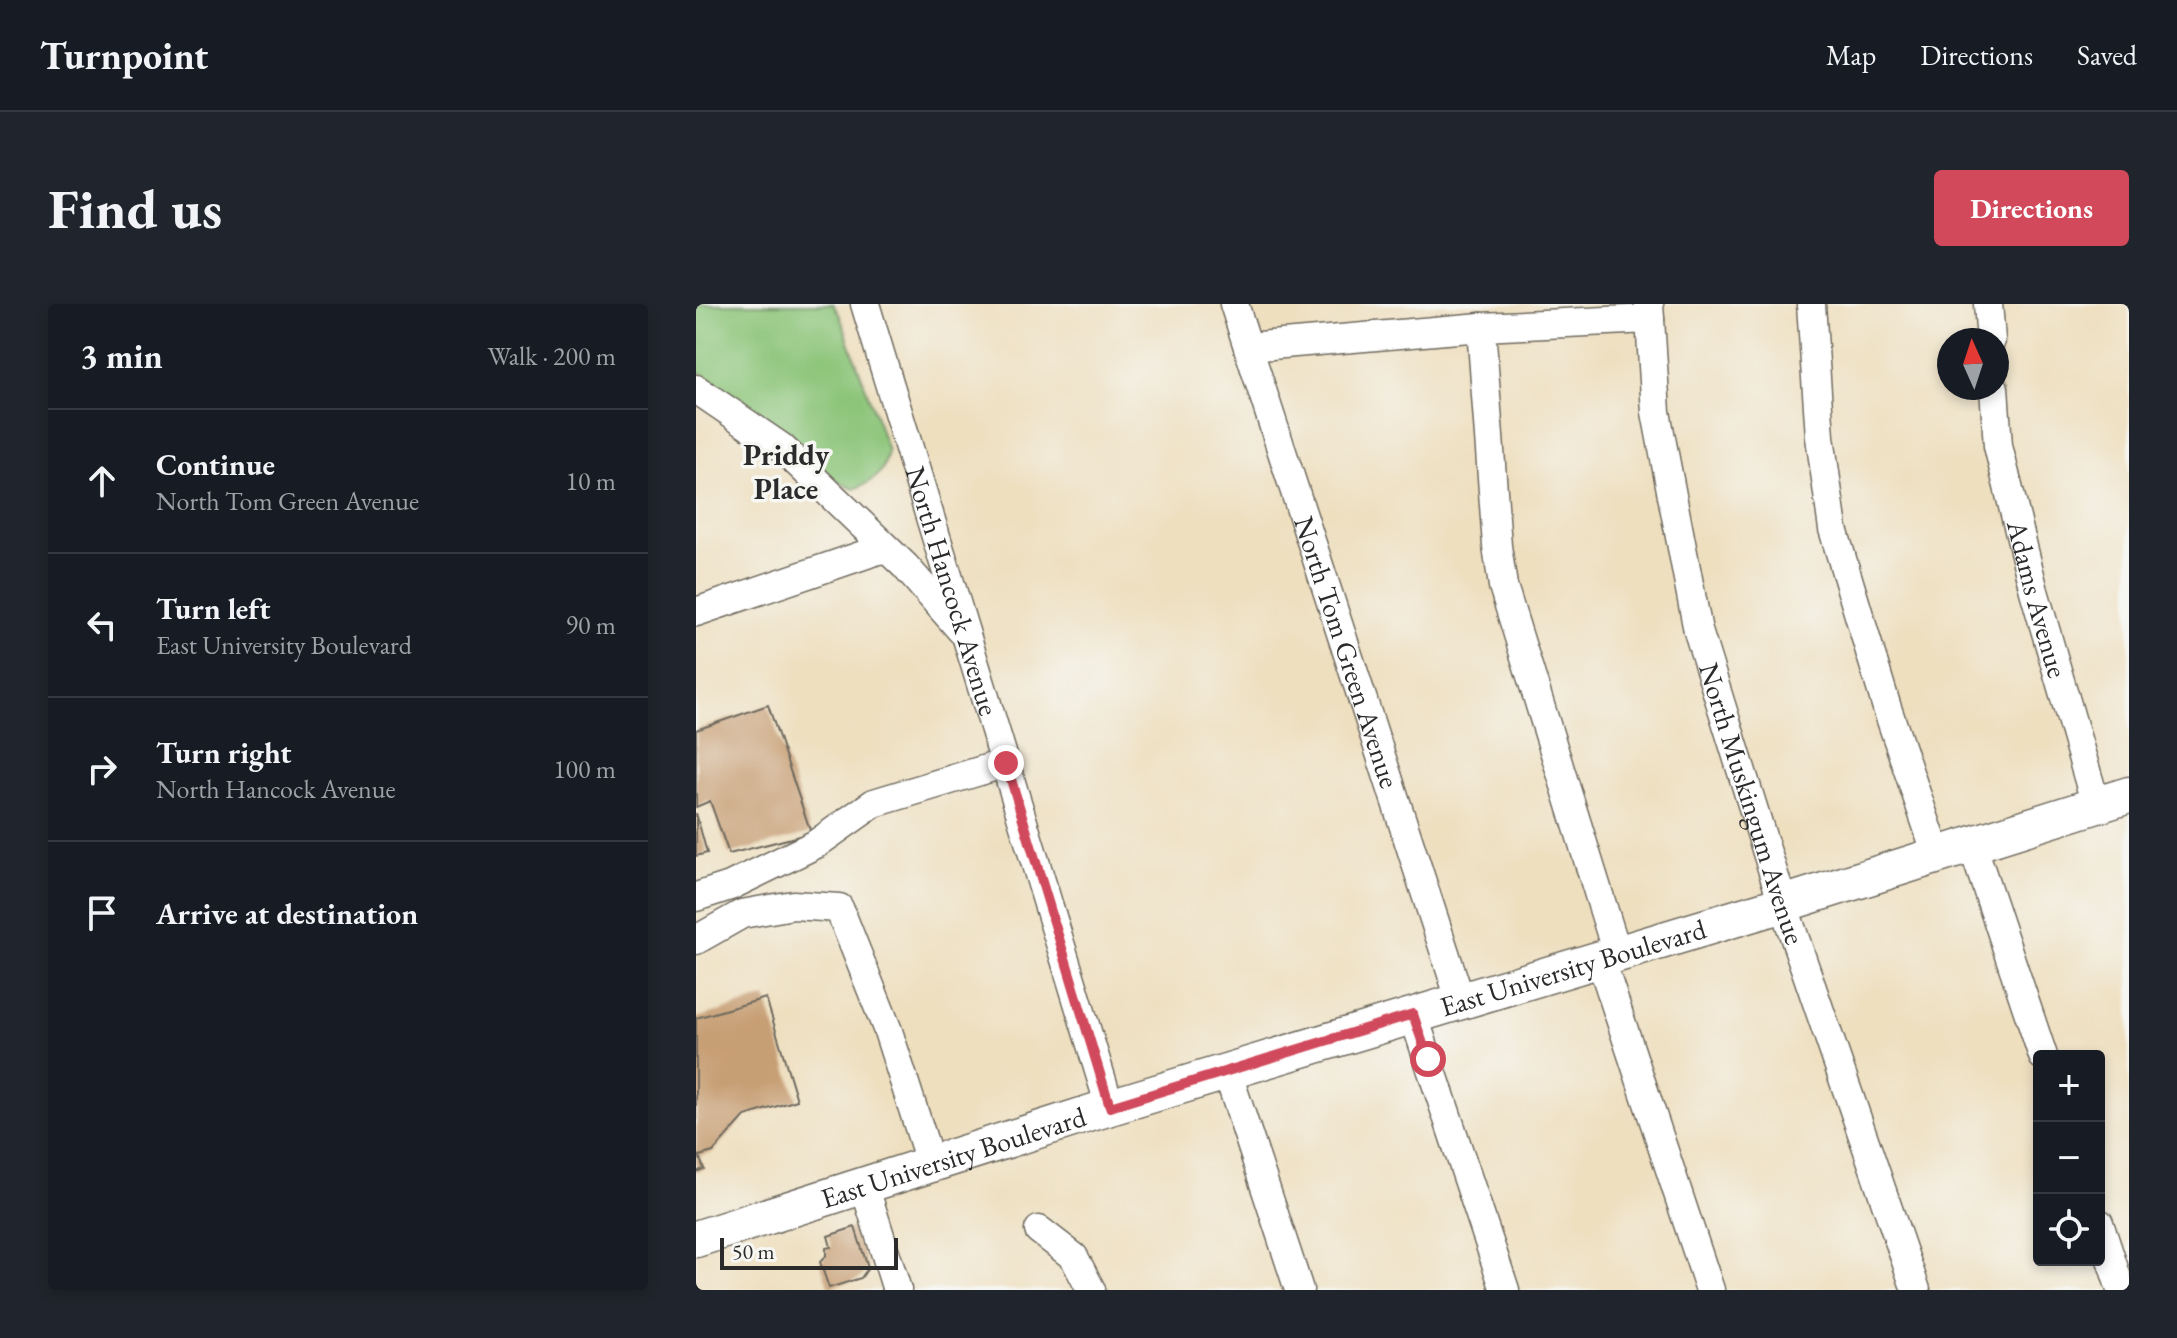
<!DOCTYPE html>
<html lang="en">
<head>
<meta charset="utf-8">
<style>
	:root { --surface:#171b24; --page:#20242c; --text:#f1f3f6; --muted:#9ea1a6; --line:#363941; --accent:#d1495b }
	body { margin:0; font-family:"EB Garamond",serif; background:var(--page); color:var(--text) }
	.controls { position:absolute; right:24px; bottom:24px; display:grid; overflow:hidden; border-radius:8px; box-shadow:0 4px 12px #0003 }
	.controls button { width:72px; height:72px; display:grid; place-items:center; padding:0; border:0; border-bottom:2px solid var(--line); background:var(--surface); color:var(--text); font:40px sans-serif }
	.compass { position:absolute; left:1241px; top:24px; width:72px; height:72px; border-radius:50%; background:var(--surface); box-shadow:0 4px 12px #0003; rotate:357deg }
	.scale { position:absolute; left:24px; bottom:20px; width:178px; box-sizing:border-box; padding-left:8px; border:4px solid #2b2b2b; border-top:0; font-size:22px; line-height:28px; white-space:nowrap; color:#2b2b2b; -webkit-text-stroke:6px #f6f6f2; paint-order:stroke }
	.stop { position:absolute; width:24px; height:24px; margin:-18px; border:6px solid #d1495b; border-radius:50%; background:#fff }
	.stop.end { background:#d1495b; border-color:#fff; box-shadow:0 2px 8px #0008 }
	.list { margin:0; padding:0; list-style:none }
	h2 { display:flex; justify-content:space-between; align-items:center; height:104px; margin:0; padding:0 32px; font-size:34px }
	h2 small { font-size:26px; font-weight:400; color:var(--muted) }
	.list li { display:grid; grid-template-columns:52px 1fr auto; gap:24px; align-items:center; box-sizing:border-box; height:144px; padding:0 32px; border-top:2px solid var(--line) }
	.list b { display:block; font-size:30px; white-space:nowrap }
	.list p { margin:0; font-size:26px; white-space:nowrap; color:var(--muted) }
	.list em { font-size:26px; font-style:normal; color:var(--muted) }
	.icon { flex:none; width:44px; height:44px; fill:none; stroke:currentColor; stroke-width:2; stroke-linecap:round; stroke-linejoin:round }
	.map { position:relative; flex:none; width:1433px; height:986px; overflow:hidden; border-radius:8px }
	header { display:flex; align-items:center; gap:48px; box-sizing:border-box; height:112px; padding:0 40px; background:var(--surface); border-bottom:2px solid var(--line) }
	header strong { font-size:38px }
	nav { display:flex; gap:44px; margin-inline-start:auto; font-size:28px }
	.intro { display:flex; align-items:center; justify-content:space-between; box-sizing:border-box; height:192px; padding:0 48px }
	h1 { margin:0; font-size:56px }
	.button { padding:20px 36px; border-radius:8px; background:var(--accent); color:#fff; font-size:28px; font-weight:700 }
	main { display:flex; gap:48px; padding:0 48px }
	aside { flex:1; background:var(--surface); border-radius:8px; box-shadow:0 4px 12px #0003 }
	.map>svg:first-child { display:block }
	.green { fill:#8cc579; stroke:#5c7852; stroke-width:2 }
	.building { fill:#c79f74 }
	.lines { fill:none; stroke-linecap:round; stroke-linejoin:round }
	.minor-casing { stroke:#6f6a5f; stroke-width:31 }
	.major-casing { stroke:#6f6a5f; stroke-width:39 }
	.minor { stroke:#fff; stroke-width:28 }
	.major { stroke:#fff; stroke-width:36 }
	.route { stroke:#d1495b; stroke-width:10 }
	.labels { text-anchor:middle; stroke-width:7; stroke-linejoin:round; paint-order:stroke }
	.street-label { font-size:28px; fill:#2b2b2b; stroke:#f6f6f2 }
	.neighbourhood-label { font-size:30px; font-weight:bold; fill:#2b2b2b; stroke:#f6f6f2 }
</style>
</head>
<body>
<header>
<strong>Turnpoint</strong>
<nav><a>Map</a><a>Directions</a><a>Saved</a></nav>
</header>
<div class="intro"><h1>Find us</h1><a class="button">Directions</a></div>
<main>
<aside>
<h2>3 min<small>Walk · 200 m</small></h2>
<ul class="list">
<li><svg class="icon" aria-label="ahead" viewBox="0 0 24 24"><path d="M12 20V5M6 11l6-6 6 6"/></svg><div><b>Continue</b><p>North Tom Green Avenue</p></div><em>10 m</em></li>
<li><svg class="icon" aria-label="left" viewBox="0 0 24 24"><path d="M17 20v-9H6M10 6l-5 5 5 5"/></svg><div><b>Turn left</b><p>East University Boulevard</p></div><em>90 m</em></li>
<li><svg class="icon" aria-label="right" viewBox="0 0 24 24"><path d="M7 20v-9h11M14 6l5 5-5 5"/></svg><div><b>Turn right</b><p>North Hancock Avenue</p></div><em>100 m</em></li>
<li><svg class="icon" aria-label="arrive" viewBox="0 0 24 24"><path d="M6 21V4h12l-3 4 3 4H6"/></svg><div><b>Arrive at destination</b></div></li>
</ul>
</aside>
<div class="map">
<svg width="1433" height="986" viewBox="0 0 1433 986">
	<rect width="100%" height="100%" fill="#f6f6f2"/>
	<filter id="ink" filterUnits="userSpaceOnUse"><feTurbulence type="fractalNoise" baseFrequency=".0125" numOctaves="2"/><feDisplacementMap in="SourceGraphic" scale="16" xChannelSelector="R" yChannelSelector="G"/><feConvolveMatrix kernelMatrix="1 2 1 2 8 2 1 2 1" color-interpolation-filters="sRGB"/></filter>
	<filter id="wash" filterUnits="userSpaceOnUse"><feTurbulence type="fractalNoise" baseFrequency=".006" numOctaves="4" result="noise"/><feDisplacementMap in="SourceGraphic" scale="32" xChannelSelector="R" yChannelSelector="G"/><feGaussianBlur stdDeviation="1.8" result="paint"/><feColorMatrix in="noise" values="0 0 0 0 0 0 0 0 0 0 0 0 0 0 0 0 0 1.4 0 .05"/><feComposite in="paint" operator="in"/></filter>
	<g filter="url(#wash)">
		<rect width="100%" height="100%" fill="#eedfbf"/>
		<path class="green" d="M 0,0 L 137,0 L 144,12 L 192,147 C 188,170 179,177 158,185 L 139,177 L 78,121 L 0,66 Z"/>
		<g id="blocks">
			<g class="building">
				<path d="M 72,401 L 115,529 L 33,550 L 14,497 L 0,503 L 0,426 Z"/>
				<path d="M 0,509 L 11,549 L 0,552 Z"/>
				<path d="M 70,694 L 101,796 L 49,812 L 17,848 L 3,852 L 8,865 L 0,868 L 0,714 Z"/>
				<path d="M 159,923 L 172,964 L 165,974 L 133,984 L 124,958 L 130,952 L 130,944 L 135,943 L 132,932 Z"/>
			</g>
		</g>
	</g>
	<g filter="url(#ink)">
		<use href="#blocks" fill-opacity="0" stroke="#6f6a5f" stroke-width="2"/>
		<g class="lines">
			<defs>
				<g id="minor">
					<path id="s1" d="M 169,0 L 414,803"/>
					<path id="s2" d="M 538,0 L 764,695"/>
					<path id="s3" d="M 953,0 L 960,108 L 1002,327 L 1087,600 L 1220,986"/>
					<path d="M 1115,0 L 1124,133 L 1137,225 L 1191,404 L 1241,551"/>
					<path d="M 1292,0 L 1295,36"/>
					<path d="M 552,43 L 785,23"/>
					<path id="s4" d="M 1298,84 L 1302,142 L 1338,287 L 1400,501"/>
					<path d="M 0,85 L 85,143 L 209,262 L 265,326"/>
					<path d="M 0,308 L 188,244"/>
					<path d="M 1276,540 L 1347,752"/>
					<path d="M 0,593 L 34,582 L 120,540 L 178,499 L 310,459"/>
					<path d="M 0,636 L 46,610 L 97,601 L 143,604 L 192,727 L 235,861"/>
					<path d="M 921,649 L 807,282 L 801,242 L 785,23 L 954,15"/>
					<path d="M 904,654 L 1014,986"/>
					<path d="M 717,710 L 809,986"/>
					<path d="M 531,767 L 603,986"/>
					<path d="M 168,881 L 201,986"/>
					<path d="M 1403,919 L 1425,986"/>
					<path d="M 343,926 L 378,953 L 395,986"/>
				</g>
				<g id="major">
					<path id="s5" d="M 0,935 L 414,803 L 1087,600 L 1433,491"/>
				</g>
			</defs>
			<use href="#minor" class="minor-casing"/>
			<use href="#major" class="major-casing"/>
			<use href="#minor" class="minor"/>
			<use href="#major" class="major"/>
		</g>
	</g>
	<g class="lines" filter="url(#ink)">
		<path class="route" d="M 310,459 L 414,803 L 717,710 L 732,755"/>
	</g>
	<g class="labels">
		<g class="street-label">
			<text dy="10" stroke="none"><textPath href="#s1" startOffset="300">North Hancock Avenue</textPath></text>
			<text dy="10" stroke="none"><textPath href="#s4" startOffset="216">Adams Avenue</textPath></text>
			<text dy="10" stroke="none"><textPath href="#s2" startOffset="366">North Tom Green Avenue</textPath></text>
			<text dy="10" stroke="none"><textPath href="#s3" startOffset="512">North Muskingum Avenue</textPath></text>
			<text dy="10" stroke="none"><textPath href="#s5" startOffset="918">East University Boulevard</textPath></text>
			<text dy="10" stroke="none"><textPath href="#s5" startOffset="270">East University Boulevard</textPath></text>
		</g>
		<g class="neighbourhood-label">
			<text x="90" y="161">Priddy<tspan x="90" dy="34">Place</tspan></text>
		</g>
	</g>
</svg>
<div class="controls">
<button>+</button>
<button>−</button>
<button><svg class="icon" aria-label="locate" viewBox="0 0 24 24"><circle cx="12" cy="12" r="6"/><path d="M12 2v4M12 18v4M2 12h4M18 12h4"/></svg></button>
</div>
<svg class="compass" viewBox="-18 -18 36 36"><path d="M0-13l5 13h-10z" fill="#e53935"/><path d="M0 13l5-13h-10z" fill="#9ea1a6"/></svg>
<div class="scale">50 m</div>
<div class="stop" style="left:732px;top:755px"></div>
<div class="stop end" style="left:310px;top:459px"></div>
</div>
</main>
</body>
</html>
